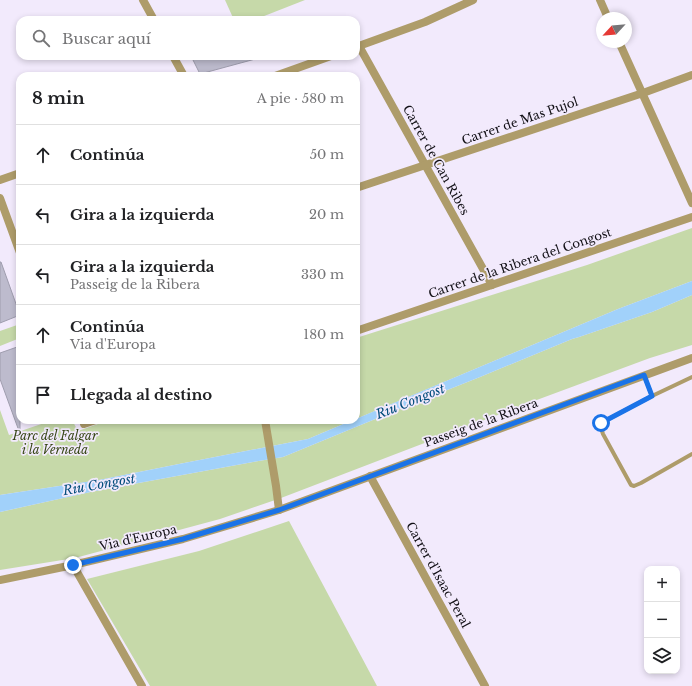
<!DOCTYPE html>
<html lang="es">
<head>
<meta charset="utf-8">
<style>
	:root { --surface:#fff; --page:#f2f2f2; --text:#202124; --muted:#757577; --line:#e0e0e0 }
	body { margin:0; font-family:"Libre Baskerville",serif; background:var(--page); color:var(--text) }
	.controls { position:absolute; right:12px; bottom:12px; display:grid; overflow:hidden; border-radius:8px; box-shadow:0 2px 6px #0003 }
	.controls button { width:36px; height:36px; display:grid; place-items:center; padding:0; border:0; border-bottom:1px solid var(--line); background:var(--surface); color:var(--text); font:20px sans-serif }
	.compass { position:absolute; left:596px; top:12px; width:36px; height:36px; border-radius:50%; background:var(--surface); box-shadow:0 2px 6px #0003; rotate:244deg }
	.stop { position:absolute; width:12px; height:12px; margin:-9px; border:3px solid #1a73e8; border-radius:50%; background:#fff }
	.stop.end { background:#1a73e8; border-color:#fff; box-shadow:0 1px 4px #0008 }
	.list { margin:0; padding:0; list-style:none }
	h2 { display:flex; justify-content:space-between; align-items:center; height:52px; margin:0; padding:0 16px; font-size:17px }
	h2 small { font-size:13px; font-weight:400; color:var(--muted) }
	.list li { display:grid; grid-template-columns:26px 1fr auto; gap:12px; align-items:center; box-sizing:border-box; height:60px; padding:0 16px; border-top:1px solid var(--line) }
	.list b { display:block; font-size:15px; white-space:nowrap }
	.list p { margin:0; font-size:13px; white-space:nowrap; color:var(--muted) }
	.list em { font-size:13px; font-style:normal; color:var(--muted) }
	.icon { flex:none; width:22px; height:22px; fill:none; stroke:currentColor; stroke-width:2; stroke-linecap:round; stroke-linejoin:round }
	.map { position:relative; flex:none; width:692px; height:686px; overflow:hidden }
	.search { position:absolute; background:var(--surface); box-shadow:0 2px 6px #0003; left:16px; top:16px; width:344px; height:44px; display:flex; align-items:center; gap:10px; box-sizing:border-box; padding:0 14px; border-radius:12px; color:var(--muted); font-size:15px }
	.panel { position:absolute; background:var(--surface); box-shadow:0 2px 6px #0003; left:16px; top:72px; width:344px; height:352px; border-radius:12px }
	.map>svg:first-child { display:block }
	.green { fill:#c6d9a9 }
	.water { fill:#a1d1fa }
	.building { fill:#bdbbcd; stroke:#9f9dae }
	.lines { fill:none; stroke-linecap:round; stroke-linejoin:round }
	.service { stroke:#ae9c6a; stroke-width:4 }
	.minor { stroke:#ae9c6a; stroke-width:8 }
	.route { stroke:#1a73e8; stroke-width:5 }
	.labels { text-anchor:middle; stroke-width:3.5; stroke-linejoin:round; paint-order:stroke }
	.street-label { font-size:12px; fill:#110f15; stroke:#f2eafc }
	.park-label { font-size:12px; font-style:italic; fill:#364614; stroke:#f2eafc }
	.water-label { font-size:13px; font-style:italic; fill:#024d7c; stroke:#f2eafc }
</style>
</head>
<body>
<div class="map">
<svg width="692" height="686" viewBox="0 0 692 686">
	<rect width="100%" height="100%" fill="#f2eafc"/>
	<g class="green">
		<path d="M 225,0 L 305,0 L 254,20 L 234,20 Z"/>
		<path d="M 692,228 L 692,281 L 618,309 L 356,419 L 356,338 L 587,265 Z"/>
		<path d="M 692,295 L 692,345 L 650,358 L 534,401 L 281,498 L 220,519 L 75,558 L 0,570 L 0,512 L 95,491 L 253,462 L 283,457 L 402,408 L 480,377 L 572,339 L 579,337 L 652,312 Z"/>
		<path d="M 20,324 L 20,338 L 0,346 L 0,331 Z"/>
		<path d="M 0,410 L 9,435 L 53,420 L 72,420 L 78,431 L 109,420 L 353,420 L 308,439 L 179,464 L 99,480 L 13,493 L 0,495 Z"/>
		<path d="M 289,521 L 377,686 L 150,686 L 87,579 L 199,551 Z"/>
	</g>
	<path class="water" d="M 692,281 L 692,295 L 652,312 L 579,337 L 572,339 L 480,377 L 402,408 L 283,457 L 253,462 L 95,491 L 0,512 L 0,495 L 13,493 L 99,480 L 179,464 L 308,439 L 353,420 L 356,420 L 356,419 L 370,413 L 618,309 Z"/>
	<g class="building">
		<path d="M 199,56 L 258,56 L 259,58 L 200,74 L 192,58 Z"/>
		<path d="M 0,262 L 1,262 L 20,315 L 0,323 Z"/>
		<path d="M 20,346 L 20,431 L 19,431 L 0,379 L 0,353 Z"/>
	</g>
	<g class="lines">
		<g class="service">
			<path d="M 644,375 L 652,396 L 601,423 L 600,425 L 603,434 L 631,485 L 634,486 L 641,483 L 692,454"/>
			<path d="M 652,396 L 692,377"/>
		</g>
		<g class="minor">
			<path d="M 143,0 L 154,20"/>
			<path d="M 600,0 L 608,18"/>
			<path d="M 619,42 L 692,203"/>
			<path d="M 359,46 L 492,285"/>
			<path d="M 356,47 L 425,22 L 473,0"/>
			<path d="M 173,56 L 184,76"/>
			<path d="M 275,76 L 331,56"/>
			<path d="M 0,180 L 20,173"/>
			<path d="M 356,188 L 643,93 L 692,75"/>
			<path d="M 0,198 L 20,253"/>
			<path d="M 356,331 L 692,217"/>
			<path d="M 83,420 L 84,424 L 96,420"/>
			<path d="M 265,420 L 276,486 L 279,510"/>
			<path d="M 370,476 L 485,686"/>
			<path d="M 73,565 L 142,686"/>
			<path d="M 0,580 L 73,565 L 183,539 L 279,510 L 692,358"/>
		</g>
	</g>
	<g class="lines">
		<path class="route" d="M 73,565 L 183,539 L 279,510 L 644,375 L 652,396 L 601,423"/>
	</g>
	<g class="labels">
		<g class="street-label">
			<text transform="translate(520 121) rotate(-19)" y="4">Carrer de Mas Pujol</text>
			<text transform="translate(436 160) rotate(61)" y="4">Carrer de Can Ribes</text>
			<text transform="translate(520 263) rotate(-19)" y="4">Carrer de la Ribera del Congost</text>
			<text transform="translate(481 423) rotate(-20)" y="4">Passeig de la Ribera</text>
			<text transform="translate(138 538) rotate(-13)" y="4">Via d'Europa</text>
			<text transform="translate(438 575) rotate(61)" y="4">Carrer d'Isaac Peral</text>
		</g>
		<g class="park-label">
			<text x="55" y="440">Parc del Falgar<tspan x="55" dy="14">i la Verneda</tspan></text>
		</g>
		<g class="water-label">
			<text transform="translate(410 401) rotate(-22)" y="5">Riu Congost</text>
			<text transform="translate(99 484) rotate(-10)" y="5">Riu Congost</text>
		</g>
	</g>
</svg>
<div class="controls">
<button>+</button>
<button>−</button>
<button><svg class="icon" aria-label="layers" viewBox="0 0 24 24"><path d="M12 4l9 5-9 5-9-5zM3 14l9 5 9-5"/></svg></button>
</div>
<svg class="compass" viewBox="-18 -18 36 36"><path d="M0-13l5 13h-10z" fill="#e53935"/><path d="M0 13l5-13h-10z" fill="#757577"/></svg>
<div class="stop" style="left:601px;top:423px"></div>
<div class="stop end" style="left:73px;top:565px"></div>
<div class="search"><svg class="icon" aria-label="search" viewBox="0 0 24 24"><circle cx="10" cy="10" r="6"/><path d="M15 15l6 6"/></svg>Buscar aquí</div>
<section class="panel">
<h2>8 min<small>A pie · 580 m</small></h2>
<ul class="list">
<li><svg class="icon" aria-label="ahead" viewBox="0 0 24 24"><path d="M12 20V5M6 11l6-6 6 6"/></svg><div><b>Continúa</b></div><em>50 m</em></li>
<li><svg class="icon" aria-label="left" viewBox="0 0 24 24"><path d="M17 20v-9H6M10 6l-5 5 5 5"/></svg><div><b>Gira a la izquierda</b></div><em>20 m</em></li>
<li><svg class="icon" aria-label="left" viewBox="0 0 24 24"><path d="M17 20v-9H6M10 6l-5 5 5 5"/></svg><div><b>Gira a la izquierda</b><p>Passeig de la Ribera</p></div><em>330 m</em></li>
<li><svg class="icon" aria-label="ahead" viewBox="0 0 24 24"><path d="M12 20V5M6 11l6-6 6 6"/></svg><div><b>Continúa</b><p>Via d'Europa</p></div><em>180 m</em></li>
<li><svg class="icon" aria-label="arrive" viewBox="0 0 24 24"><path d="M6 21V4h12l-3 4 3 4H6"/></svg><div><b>Llegada al destino</b></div></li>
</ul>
</section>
</div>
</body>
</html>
